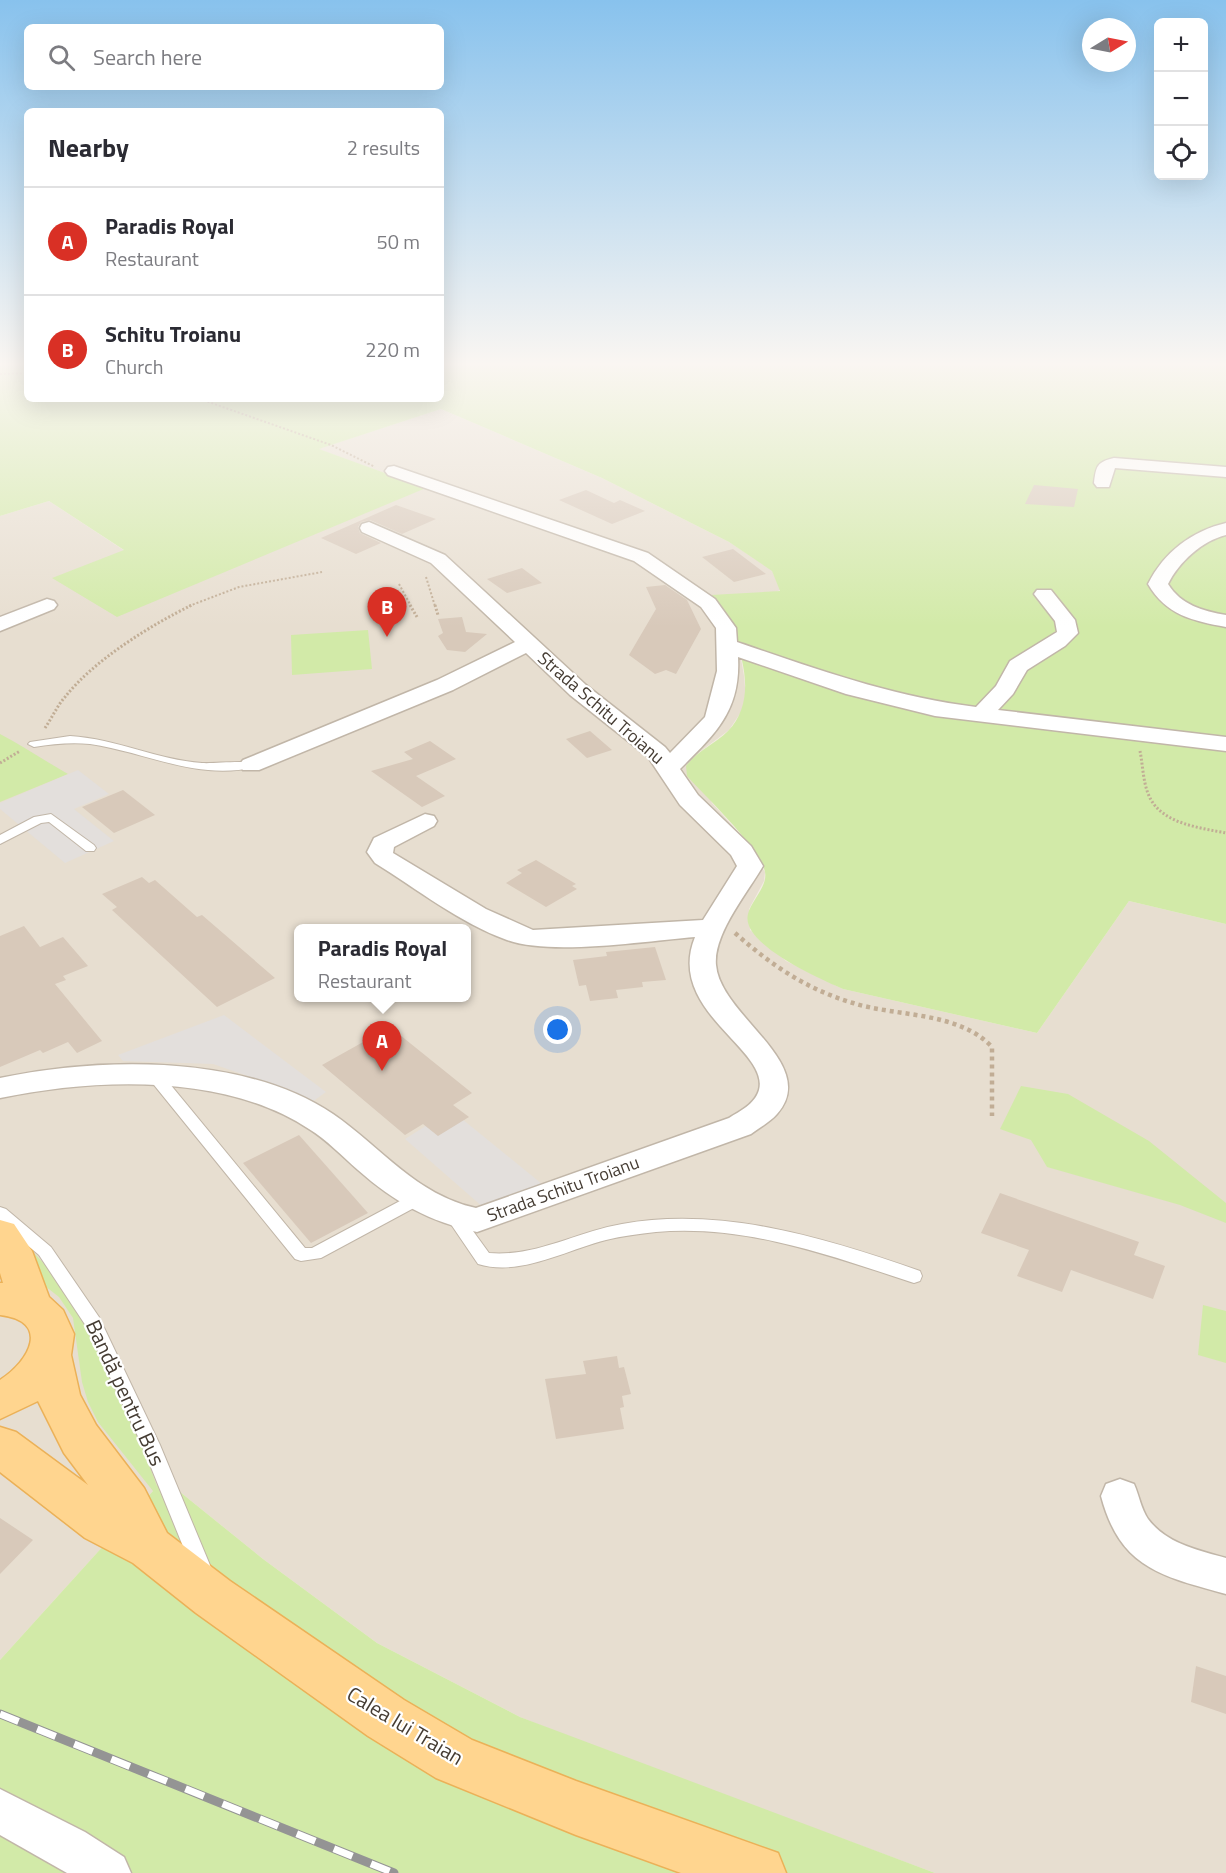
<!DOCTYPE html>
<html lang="en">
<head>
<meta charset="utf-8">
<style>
	:root { --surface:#fff; --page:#f2f2f3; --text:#2b2b33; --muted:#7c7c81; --line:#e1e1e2; --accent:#d93025 }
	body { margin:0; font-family:"Titillium Web",sans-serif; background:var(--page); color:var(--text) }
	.controls { position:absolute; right:18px; top:18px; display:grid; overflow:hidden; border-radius:9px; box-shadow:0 6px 24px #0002 }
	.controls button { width:54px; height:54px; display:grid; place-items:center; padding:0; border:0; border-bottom:2px solid var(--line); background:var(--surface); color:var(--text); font:30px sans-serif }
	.compass { position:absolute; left:1082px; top:18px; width:54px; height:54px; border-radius:50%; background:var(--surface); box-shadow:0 6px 24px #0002; rotate:80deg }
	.you { position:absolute; left:558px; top:1030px; width:21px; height:21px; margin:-15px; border:4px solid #fff; border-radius:50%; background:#1a73e8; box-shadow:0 0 0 9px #1a73e833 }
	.badge { display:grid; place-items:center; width:39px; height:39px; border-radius:50%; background:var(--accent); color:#fff; font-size:20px; font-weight:700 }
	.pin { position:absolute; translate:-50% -50px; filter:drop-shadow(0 2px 3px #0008) }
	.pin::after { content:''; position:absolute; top:32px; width:21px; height:18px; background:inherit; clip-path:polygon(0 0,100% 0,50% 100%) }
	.popup { position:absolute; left:294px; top:924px; width:177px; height:78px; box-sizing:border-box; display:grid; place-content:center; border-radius:9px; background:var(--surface); filter:drop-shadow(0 2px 4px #0005); font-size:20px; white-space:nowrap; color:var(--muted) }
	.popup b { font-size:22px; color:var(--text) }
	.popup::after { content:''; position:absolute; left:50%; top:100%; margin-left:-12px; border:12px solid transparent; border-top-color:var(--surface) }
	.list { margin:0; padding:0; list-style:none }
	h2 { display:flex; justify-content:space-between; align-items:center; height:78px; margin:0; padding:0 24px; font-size:26px }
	h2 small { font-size:20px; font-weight:400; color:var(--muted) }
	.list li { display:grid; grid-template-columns:39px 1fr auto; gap:18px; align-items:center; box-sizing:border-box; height:108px; padding:0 24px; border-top:2px solid var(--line) }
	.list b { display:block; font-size:22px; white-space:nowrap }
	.list p { margin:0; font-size:20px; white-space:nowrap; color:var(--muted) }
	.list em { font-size:20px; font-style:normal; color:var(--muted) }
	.icon { flex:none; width:33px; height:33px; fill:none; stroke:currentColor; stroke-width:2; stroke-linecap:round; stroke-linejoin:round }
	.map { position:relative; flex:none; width:1226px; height:1873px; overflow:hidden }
	.search { position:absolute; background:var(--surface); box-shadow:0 6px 24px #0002; left:24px; top:24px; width:420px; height:66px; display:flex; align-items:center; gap:15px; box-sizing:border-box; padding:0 21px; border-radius:9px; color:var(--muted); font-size:22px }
	.panel { position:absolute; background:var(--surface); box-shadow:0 6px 24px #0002; left:24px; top:108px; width:420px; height:294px; border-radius:9px }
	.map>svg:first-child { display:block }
	.residential { fill:#e7ded0; fill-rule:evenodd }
	.green { fill:#d2eaa8 }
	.parking { fill:#e3dfdc }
	.building { fill:#d8c9ba }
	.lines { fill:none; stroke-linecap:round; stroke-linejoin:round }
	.lane-casing { stroke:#c1b6a8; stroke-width:2 }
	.street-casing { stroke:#c1b6a8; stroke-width:3 }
	.primary-casing { stroke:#ebb158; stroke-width:3 }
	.path-far2 { stroke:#c1ad95; stroke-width:2; stroke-dasharray:2 2; stroke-linecap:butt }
	.path-far1 { stroke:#c1ad95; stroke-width:3; stroke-dasharray:2 2; stroke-linecap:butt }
	.path { stroke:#c1ad95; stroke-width:4.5; stroke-dasharray:4 4; stroke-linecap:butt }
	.lane { fill:#fff; fill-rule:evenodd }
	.street { fill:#fff; fill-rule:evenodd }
	.primary { fill:#ffd58f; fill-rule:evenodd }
	.rail-casing { stroke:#949494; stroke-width:9 }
	.rail { stroke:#fff; stroke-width:7; stroke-dasharray:20; stroke-linecap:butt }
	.labels { text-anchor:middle; stroke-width:4.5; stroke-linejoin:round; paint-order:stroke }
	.street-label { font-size:18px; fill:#453c33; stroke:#fff }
	.near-street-label { font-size:21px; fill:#453c33; stroke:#fff }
</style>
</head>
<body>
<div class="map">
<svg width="1226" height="1873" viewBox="0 0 1226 1873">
	<rect width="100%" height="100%" fill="#f3ece2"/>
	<path class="residential" d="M 441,409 L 602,478 L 729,542 L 772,570 L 780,590 L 727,616 L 739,647 L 744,676 L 746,699 L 741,712 L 729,730 L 693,757 L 712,803 L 740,834 L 765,872 L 764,881 L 749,909 L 750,930 L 786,961 L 843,989 L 1037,1033 L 1129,901 L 1226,924 L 1226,1873 L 935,1873 L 600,1749 L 520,1717 L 377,1643 L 263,1559 L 164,1479 L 0,1660 L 0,516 L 49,501 L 125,551 L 425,488 L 318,449 ZM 298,928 L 466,928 L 466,998 L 298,998 Z"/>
	<g class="green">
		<path d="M 0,365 L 27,365 L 27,399 L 441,399 L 441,365 L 1226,365 L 1226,924 L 1129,901 L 1037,1033 L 843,989 C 820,979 740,944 748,914 C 751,901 768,886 765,872 C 760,848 705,796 687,776 L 686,766 C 697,751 715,744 728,731 C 764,694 736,629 711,595 L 780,591 L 772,571 L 729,542 L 602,478 L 441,409 L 319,449 L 426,488 L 117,617 L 52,578 L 124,550 L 49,501 L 0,516 Z"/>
		<path d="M 368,630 L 372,669 L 292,675 L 291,635 Z"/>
		<path d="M 0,734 C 23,746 45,761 68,774 L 0,802 Z"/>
		<path d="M 1021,1086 L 1068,1094 L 1149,1141 L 1226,1203 L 1226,1223 L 1180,1205 L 1047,1167 L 1031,1140 L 1000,1129 Z"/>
		<path d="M 10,1229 C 24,1244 42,1259 54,1276 C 99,1339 131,1413 157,1486 L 164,1479 L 263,1559 L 377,1643 L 520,1717 L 935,1873 L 0,1873 L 0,1660 L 153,1491 L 98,1422 L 88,1402 L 82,1382 L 73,1318 L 59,1297 L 45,1286 Z"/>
		<path d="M 1203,1305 L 1226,1311 L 1226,1363 L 1198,1355 Z"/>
	</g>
	<g class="parking">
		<path d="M 78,770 L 109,794 L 74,809 L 114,841 L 65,863 L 0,809 L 0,803 Z"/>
		<path d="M 224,1015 L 326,1092 L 312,1102 L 274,1085 L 213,1064 L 123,1061 L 118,1055 Z"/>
		<path d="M 451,1110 L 542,1184 L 484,1208 L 405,1139 Z"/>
	</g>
	<g class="building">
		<path d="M 1034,485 L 1078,489 L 1074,507 L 1025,504 Z"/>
		<path d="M 586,490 L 614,503 L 620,500 L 645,511 L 612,524 L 559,500 Z"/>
		<path d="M 396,505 L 436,519 L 402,534 L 370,520 L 361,522 L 358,527 L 360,533 L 381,543 L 356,554 L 321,538 Z"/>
		<path d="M 733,549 L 766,574 L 734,582 L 702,557 Z"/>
		<path d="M 522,568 L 542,583 L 507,593 L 487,579 Z"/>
		<path d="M 665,585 L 687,600 L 701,629 L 676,674 L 666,670 L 655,674 L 629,655 L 656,609 L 646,587 Z"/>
		<path d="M 462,617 L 466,632 L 487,634 L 465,652 L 447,650 L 438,636 L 443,633 L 438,619 Z"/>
		<path d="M 590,731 L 612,750 L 587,758 L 566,739 Z"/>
		<path d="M 430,741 L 456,759 L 416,776 L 445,796 L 422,807 L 371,771 L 413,759 L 404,752 Z"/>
		<path d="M 123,790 L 155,815 L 114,833 L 82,807 Z"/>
		<path d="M 536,860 L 576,884 L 572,886 L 577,889 L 546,907 L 506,883 L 522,873 L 517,870 Z"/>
		<path d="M 142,877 L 149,883 L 155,880 L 197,917 L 202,915 L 275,978 L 217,1007 L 112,910 L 117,907 L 102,894 Z"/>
		<path d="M 24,926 L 40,947 L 63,937 L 88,966 L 63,976 L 66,980 L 55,984 L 102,1041 L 77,1053 L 68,1042 L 43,1053 L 40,1050 L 0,1067 L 0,936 Z"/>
		<path d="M 655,947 L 666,980 L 642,982 L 643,987 L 616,990 L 618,998 L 590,1001 L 586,985 L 579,986 L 573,960 L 607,956 L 606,952 Z"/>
		<path d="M 390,1027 L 472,1093 L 453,1105 L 469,1117 L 438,1136 L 423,1124 L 405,1135 L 322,1065 Z"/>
		<path d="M 299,1135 L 368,1213 L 311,1243 L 243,1163 Z"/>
		<path d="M 1000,1193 L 1139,1242 L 1134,1255 L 1165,1266 L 1153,1299 L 1071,1270 L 1062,1292 L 1017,1276 L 1029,1250 L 981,1233 Z"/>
		<path d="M 617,1356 L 619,1368 L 624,1367 L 631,1394 L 622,1396 L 624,1407 L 620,1408 L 624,1429 L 556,1439 L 545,1379 L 586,1374 L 583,1361 Z"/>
		<path d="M 0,1518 L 33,1540 L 0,1574 Z"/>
		<path d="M 1196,1666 L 1226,1676 L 1226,1714 L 1191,1702 Z"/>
	</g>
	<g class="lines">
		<defs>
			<g id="lane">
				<path d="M 70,736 C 117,739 158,760 202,763 C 215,764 250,759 257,765 L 255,767 C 197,781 146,752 90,744 C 71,742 53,744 34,747 L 28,744 L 30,742 Z"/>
				<path d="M 51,814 L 94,845 L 96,848 L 94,851 L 86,851 L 49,822 L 41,823 L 0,844 L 0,835 L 34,817 Z"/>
				<path d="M 155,1071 L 160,1072 L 305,1248 L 312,1248 L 413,1194 L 419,1192 L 425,1194 L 427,1198 L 425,1202 L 321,1258 L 301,1261 L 295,1259 L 150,1080 L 148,1076 L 150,1072 Z"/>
				<path d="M 0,1207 L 6,1209 L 51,1247 L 99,1317 L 160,1445 L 212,1570 L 209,1576 L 202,1579 L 195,1576 L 142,1445 L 86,1326 L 39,1255 L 0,1222 Z"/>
				<path d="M 454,1211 L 460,1213 L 489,1253 C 536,1257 576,1232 622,1224 C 722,1206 826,1238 920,1271 L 922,1276 L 920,1281 L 914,1283 C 831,1256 745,1224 656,1232 C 639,1234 622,1236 606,1240 C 566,1250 520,1277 478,1264 L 446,1217 L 448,1213 Z"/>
			</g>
			<g id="street">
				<path d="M 1114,458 L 1226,467 L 1226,477 L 1115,468 L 1109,487 L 1097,487 L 1094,483 C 1096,466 1097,462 1114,458 Z"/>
				<path d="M 394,466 L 648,553 L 715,599 L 736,628 L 737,642 C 816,669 893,697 976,707 L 996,686 L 1010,661 L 1057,632 L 1055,621 L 1034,594 L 1037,590 L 1051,590 L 1075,620 L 1078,633 L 1065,646 L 1027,670 L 1013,694 L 998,710 L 1226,737 L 1226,751 L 935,716 L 846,694 L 738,657 C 741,711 715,734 680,769 L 698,795 L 751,846 L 763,866 C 748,892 713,934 716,965 C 720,1016 821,1064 777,1114 C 770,1122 759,1128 751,1134 L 477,1232 C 430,1222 394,1202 358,1170 C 342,1156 327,1140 309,1129 C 224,1073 96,1078 0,1098 L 0,1078 C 101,1057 244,1054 333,1114 C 381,1147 416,1195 476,1208 L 729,1118 C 740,1111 755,1104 759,1090 C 770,1049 665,1011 695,937 C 646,941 550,956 507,940 C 460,923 417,889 375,863 L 367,852 L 374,838 L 425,814 L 434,816 L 437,821 L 434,826 L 394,847 L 393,853 L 486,909 L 533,930 L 703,920 L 737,866 L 731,855 L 680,805 L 648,757 L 570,695 L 526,653 L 453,690 L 259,770 L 243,770 L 239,765 L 243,760 L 437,680 L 515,642 L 431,563 L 362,532 L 360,528 L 362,524 L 369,522 L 445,555 L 586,685 L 665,747 L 670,753 L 705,717 L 717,671 L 716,628 L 701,607 L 634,561 L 388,475 L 385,471 L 388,467 Z"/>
				<path d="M 1226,523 L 1226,535 C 1202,541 1179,562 1168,584 C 1181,605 1203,611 1226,615 L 1226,627 C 1193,621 1166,615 1148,584 C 1164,552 1192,531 1226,523 Z"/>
				<path d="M 47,599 L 54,601 L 57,605 L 54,609 L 0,631 L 0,617 Z"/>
				<path d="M 1120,1479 L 1134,1484 C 1139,1495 1141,1509 1148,1519 C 1167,1544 1198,1550 1226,1558 L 1226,1594 C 1161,1576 1120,1568 1101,1496 L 1106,1484 Z"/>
				<path d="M 0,1789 L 85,1832 L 124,1857 L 131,1873 L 67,1873 L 0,1835 Z"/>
			</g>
			<path id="primary" d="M 0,1220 L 14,1224 L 32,1251 L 49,1297 L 63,1310 L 74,1334 L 71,1355 L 80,1395 L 96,1425 L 144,1488 L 167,1533 L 230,1581 L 404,1700 L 472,1740 L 576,1781 L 778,1853 L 786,1873 L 681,1873 L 576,1835 L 436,1778 L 368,1736 L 196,1613 L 133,1563 L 85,1538 L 0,1472 L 0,1427 L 16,1432 L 88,1485 L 64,1453 L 38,1401 L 0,1419 L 0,1380 C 30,1361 51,1321 0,1315 L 0,1283 L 3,1283 L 0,1273 Z"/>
		</defs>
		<use href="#lane" class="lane-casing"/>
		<use href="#street" class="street-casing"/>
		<use href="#primary" class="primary-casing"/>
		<g class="path-far2">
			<path d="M 0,374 L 27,373"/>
			<path d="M 200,399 L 331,445 L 375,467"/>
			<path d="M 426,577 L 435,606"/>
			<path d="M 399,584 L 411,606"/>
			<path d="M 189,606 L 239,587 L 322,572"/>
		</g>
		<g class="path-far1">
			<path d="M 410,605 L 417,617"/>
			<path d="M 435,605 L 438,615"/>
			<path d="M 45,728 C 52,718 57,706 65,697 C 94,660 151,625 192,605"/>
			<path d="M 1140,751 C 1143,766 1143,784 1150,798 C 1163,824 1201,828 1226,833"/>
			<path d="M 0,763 L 20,751"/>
		</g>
		<path class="path" d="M 735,933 C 771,965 806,989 853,1003 C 897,1017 958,1011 992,1047 L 992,1116"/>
		<use href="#lane" class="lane"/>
		<use href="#street" class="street"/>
		<use href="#primary" class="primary"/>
		<defs>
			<path id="rail" d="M 0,1714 L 394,1873"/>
		</defs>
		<use href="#rail" class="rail-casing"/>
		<use href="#rail" class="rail"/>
	</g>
	<linearGradient id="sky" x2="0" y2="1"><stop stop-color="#88c2ed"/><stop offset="0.58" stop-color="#faf6f2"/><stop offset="1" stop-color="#faf6f2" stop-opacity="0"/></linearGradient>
	<rect width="1226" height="627" fill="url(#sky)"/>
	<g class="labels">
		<g class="street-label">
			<text transform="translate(601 708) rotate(41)" y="6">Strada Schitu Troianu</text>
			<text transform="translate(563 1189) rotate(-20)" y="6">Strada Schitu Troianu</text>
		</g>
		<g class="near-street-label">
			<text transform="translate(125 1393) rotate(65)" y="7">Bandă pentru Bus</text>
			<text transform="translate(405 1726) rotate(31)" y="7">Calea lui Traian</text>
		</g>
	</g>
</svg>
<div class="controls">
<button>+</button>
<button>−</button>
<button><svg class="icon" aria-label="locate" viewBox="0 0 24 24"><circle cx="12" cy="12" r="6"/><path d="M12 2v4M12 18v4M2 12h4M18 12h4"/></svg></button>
</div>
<svg class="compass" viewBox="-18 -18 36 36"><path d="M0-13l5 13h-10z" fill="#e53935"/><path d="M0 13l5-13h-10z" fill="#7c7c81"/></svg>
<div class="you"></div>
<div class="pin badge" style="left:382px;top:1071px">A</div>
<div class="popup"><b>Paradis Royal</b>Restaurant</div>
<div class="pin badge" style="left:387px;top:637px">B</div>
<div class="search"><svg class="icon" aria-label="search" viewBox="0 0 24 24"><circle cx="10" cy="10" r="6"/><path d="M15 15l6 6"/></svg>Search here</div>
<section class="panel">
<h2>Nearby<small>2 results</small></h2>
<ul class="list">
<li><span class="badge">A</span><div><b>Paradis Royal</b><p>Restaurant</p></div><em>50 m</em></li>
<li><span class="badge">B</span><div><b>Schitu Troianu</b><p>Church</p></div><em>220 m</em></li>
</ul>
</section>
</div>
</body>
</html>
